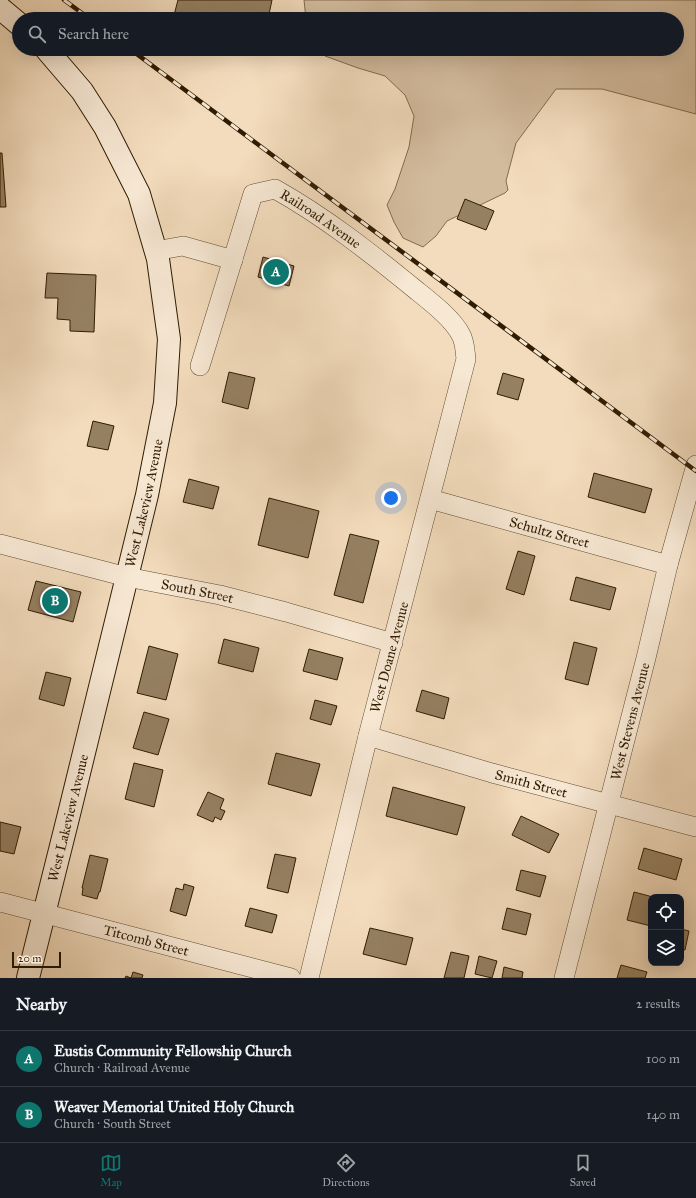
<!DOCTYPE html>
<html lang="en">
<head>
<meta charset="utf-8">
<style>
	:root { --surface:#171b24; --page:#20242c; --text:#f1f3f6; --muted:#9ea1a6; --line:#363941; --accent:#0f766e }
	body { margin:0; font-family:"IM FELL Great Primer",serif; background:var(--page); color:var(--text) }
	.controls { position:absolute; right:12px; bottom:12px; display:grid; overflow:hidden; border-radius:8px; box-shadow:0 4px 16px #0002 }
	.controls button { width:36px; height:36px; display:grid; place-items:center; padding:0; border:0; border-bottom:1px solid var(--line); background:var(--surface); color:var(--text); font:20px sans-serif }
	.scale { position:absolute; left:12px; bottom:10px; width:49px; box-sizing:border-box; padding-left:4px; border:2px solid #301c00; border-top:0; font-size:11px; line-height:14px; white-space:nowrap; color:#301c00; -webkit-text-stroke:3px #f7e8d4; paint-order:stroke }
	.you { position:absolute; left:391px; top:498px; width:14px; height:14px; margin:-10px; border:3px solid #fff; border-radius:50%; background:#1a73e8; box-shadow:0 0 0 6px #1a73e833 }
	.badge { display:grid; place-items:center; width:26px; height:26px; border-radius:50%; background:var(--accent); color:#fff; font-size:13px; font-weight:700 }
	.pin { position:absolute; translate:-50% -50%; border:2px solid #fff; box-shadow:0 1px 4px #0006 }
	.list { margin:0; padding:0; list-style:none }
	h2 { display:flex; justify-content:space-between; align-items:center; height:52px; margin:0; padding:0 16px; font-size:17px }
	h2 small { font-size:13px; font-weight:400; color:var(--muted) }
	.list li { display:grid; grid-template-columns:26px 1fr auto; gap:12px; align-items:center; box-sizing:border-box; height:56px; padding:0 16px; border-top:1px solid var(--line) }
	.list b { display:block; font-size:15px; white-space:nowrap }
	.list p { margin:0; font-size:13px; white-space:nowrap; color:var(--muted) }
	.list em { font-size:13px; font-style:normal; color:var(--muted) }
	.icon { flex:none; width:22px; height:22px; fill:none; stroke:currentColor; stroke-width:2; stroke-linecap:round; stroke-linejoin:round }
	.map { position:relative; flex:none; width:696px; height:978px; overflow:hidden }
	.search { position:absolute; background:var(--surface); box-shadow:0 4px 16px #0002; left:12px; right:12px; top:12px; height:44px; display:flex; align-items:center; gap:10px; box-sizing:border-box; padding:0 14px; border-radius:22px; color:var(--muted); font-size:15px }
	.sheet { height:164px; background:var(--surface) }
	nav { display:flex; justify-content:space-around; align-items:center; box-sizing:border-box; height:56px; border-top:1px solid var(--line); background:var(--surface); font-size:11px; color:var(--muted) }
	nav a { display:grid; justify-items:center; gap:2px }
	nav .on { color:var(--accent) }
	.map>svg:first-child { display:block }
	.green { fill:#d2bb9d; stroke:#816c4e }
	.building { fill:#958062; stroke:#301c00 }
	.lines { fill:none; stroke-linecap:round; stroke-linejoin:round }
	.street-casing { stroke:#614c2f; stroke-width:20 }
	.secondary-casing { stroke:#301c00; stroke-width:24 }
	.street { stroke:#f7e8d4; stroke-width:19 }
	.secondary { stroke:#f7e8d4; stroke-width:22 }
	.rail-casing { stroke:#301c00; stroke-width:4.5 }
	.rail { stroke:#f7e8d4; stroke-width:3; stroke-dasharray:9; stroke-linecap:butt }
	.labels { text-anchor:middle; stroke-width:3; stroke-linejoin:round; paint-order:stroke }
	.street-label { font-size:14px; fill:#301c00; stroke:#f7e8d4 }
</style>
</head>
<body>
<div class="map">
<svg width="696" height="978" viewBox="0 0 696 978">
	<rect width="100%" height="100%" fill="#f3dcbd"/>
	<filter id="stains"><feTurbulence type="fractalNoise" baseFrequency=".005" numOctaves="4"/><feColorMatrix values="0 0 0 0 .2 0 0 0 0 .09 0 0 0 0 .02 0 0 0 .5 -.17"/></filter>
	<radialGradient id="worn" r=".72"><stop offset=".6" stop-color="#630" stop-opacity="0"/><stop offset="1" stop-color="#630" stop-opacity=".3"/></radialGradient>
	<path class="green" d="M 304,0 L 696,0 L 696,114 L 602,89 L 556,89 L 516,143 L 506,181 L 508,190 L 505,193 L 447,221 L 436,236 L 423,247 L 403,238 L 394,222 L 387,205 L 395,189 L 409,147 L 414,116 L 405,95 L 385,76 L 358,68 L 325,56 L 320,49 L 677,49 L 677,19 L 306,19 Z"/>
	<g class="building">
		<path d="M 178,0 L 272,0 L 268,19 L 173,19 Z"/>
		<path d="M 0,153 L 2,153 L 6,207 L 0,207 Z"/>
		<path d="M 465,199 L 494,211 L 486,230 L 457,219 Z"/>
		<path d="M 263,257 L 294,266 L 289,286 L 258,277 Z"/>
		<path d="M 47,273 L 96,275 L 94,332 L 70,331 L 70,320 L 57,319 L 58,298 L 45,298 Z"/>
		<path d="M 229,372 L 255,378 L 248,409 L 222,402 Z"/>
		<path d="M 503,373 L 524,379 L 518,400 L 497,394 Z"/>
		<path d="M 93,421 L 114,426 L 108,450 L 87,446 Z"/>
		<path d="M 594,473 L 652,489 L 645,513 L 588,497 Z"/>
		<path d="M 189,479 L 219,487 L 213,509 L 183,502 Z"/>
		<path d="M 269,498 L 319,511 L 308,558 L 258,545 Z"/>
		<path d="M 350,534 L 379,541 L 363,603 L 334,595 Z"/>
		<path d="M 518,551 L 535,556 L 524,595 L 506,589 Z"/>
		<path d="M 576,577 L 616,588 L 610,610 L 570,600 Z"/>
		<path d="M 36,581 L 81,592 L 73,622 L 28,610 Z"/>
		<path d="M 224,639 L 259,648 L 253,672 L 218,663 Z"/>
		<path d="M 574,642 L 597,648 L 588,685 L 565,679 Z"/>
		<path d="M 149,646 L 178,654 L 166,700 L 137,693 Z"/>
		<path d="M 309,649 L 343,658 L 337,680 L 303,671 Z"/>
		<path d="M 46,672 L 71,678 L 64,706 L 39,699 Z"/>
		<path d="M 422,690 L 449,698 L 444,719 L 416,711 Z"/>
		<path d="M 315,700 L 337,706 L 331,725 L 310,719 Z"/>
		<path d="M 144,712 L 169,719 L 158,755 L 133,748 Z"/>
		<path d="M 276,753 L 320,764 L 311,796 L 268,784 Z"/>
		<path d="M 134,763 L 163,770 L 154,807 L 125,799 Z"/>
		<path d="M 393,787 L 465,807 L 457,835 L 386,816 Z"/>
		<path d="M 208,792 L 224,799 L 220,809 L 225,811 L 221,820 L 215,817 L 213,822 L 197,815 Z"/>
		<path d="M 521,816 L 559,834 L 549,853 L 512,835 Z"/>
		<path d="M 0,822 L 21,827 L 14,854 L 0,851 Z"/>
		<path d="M 644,848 L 682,859 L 676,880 L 638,869 Z"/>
		<path d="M 275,854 L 296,858 L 288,893 L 267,888 Z"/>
		<path d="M 90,855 L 108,859 L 100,892 L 99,892 L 97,899 L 82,895 L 83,888 L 82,888 Z"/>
		<path d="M 521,870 L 546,876 L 540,897 L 516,890 Z"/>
		<path d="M 184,884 L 194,887 L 186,916 L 170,911 L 176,888 L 183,890 Z"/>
		<path d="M 634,892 L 653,897 L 651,897 L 651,926 L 627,920 Z"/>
		<path d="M 250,908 L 277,915 L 272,933 L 245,926 Z"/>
		<path d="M 507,908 L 531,914 L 526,935 L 502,929 Z"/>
		<path d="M 370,928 L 413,938 L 406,965 L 363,954 Z"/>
		<path d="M 681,929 L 689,931 L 685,950 L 681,949 Z"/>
		<path d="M 451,952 L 469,956 L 464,978 L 444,978 Z"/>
		<path d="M 479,956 L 497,961 L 492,978 L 475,974 Z"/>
		<path d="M 621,965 L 647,972 L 645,978 L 617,978 Z"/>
		<path d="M 504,967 L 523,972 L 522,978 L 502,978 Z"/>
		<path d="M 133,972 L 143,975 L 142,978 L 125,978 L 126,976 L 131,978 Z"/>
	</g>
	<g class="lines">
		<defs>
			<g id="street">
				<path d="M 155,251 L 183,246 L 233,260"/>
				<path id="s1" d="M 200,366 L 253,194 L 275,189 C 325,217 372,254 416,290 C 431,302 453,319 461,335 C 465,342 465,352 466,359 L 368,736 L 309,978"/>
				<path id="s2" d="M 430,499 L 668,565"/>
				<path id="s3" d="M 0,544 L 127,577 L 220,595 L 286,612 L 393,643"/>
				<path id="s4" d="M 368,736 L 492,773 L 696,827"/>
				<path id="s5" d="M 0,902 L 291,978"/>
				<path id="s6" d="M 564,978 L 646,658 L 668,565 L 696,465"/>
			</g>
			<g id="secondary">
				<path d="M 0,8 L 19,24"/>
				<path id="s7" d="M 28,978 L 69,814 L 147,495 L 165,403 L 169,339 L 158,259 L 139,194 L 105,127 L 82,91 L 46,49"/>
			</g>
		</defs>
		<use href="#street" class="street-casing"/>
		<use href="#secondary" class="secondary-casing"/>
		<use href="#street" class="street"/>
		<use href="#secondary" class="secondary"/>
		<defs>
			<g id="rail">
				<path d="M 64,0 L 90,19"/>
				<path d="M 130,49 L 696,471"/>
			</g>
		</defs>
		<use href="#rail" class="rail-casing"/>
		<use href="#rail" class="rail"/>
	</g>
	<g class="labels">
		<g class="street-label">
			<text dy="5" stroke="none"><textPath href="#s1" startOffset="257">Railroad Avenue</textPath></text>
			<text dy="5" stroke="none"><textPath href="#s7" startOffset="489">West Lakeview Avenue</textPath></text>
			<text dy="5" stroke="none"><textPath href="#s2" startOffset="124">Schultz Street</textPath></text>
			<text dy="5" stroke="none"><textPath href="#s3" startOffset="203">South Street</textPath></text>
			<text transform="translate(389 657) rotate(-75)" y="5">West Doane Avenue</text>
			<text dy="5" stroke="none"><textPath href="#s6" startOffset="265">West Stevens Avenue</textPath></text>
			<text dy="5" stroke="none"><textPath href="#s4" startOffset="170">Smith Street</textPath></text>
			<text dy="5" stroke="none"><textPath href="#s7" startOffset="165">West Lakeview Avenue</textPath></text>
			<text dy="5" stroke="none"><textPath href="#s5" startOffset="151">Titcomb Street</textPath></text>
		</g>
	</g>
	<rect width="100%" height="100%" filter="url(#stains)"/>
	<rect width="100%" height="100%" fill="url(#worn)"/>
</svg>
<div class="controls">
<button><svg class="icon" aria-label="locate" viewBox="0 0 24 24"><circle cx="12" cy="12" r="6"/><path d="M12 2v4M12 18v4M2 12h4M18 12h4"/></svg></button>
<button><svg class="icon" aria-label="layers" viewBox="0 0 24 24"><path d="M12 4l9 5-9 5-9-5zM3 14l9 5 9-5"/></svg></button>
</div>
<div class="scale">20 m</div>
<div class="you"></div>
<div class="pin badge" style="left:276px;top:272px">A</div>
<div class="pin badge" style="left:55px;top:601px">B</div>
<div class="search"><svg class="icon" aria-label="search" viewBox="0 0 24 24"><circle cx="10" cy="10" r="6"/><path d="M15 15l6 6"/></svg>Search here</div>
</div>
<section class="sheet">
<h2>Nearby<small>2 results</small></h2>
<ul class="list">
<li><span class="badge">A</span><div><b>Eustis Community Fellowship Church</b><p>Church · Railroad Avenue</p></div><em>100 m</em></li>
<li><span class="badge">B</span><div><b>Weaver Memorial United Holy Church</b><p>Church · South Street</p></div><em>140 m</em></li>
</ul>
</section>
<nav>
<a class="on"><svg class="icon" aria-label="map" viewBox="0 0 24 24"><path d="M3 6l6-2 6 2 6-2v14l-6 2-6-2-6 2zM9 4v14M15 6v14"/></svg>Map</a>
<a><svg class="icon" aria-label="directions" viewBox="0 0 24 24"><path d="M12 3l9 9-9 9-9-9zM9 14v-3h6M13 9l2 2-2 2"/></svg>Directions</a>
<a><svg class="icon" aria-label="saved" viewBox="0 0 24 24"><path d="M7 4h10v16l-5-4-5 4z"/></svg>Saved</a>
</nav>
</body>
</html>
